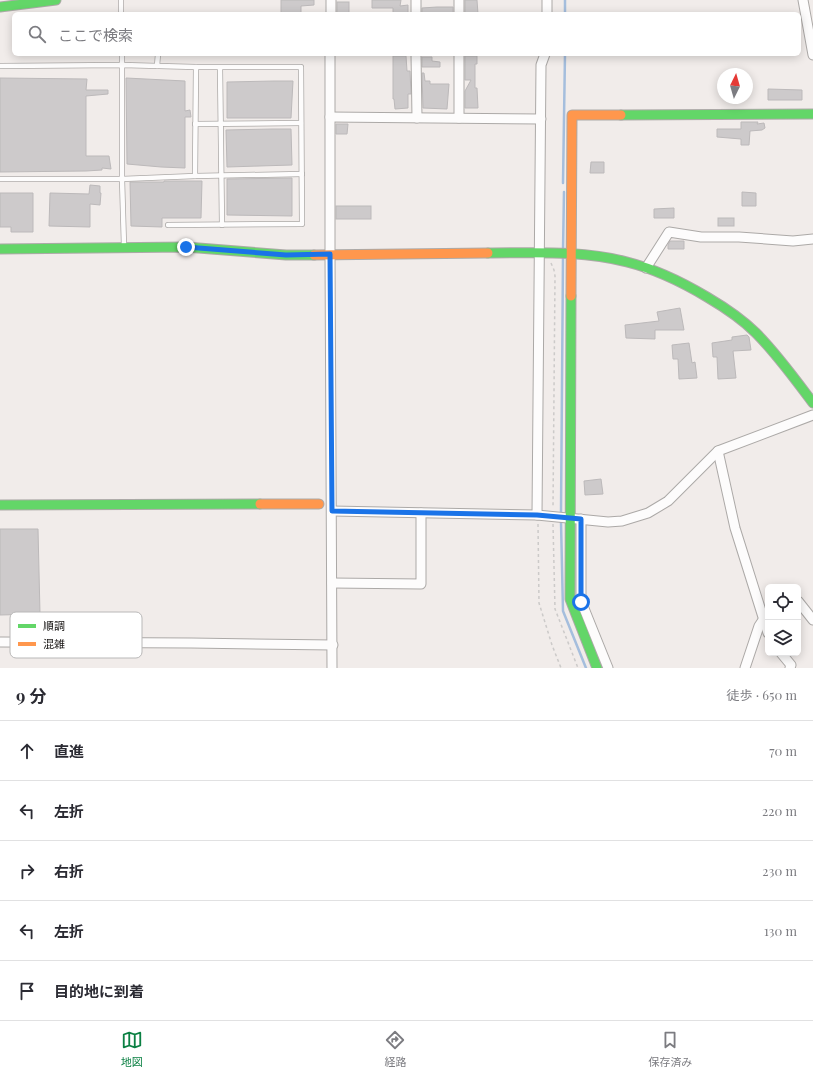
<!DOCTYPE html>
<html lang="ja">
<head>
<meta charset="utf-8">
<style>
	:root { --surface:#fff; --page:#f2f2f3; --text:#2b2b33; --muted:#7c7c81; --line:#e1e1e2; --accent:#0b8043 }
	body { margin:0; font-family:"Playfair Display","Noto Sans JP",serif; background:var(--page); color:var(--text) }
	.controls { position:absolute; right:12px; bottom:12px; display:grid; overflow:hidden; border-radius:6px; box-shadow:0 2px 10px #0003 }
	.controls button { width:36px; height:36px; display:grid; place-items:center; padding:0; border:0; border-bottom:1px solid var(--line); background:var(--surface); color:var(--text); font:20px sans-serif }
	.compass { position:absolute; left:717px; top:68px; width:36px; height:36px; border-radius:50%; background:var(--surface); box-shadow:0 2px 10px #0003; rotate:5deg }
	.stop { position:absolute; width:12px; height:12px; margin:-9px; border:3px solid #1a73e8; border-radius:50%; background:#fff }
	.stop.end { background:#1a73e8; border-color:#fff; box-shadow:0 1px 4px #0008 }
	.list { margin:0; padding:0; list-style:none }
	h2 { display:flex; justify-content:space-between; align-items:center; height:52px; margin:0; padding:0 16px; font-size:17px }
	h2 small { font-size:13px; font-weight:400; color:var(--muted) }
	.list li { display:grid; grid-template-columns:26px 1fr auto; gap:12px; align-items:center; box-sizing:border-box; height:60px; padding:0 16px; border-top:1px solid var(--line) }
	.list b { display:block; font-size:15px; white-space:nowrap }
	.list em { font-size:13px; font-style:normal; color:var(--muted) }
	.icon { flex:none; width:22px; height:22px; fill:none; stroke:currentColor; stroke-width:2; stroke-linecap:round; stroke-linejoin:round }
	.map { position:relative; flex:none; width:813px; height:668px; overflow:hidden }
	.search { position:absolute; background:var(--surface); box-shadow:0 2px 10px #0003; left:12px; right:12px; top:12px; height:44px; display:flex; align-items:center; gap:10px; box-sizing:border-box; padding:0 14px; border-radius:6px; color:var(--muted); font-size:15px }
	.sheet { height:352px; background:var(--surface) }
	nav { display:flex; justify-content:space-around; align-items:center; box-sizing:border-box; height:56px; border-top:1px solid var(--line); background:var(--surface); font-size:11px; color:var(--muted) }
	nav a { display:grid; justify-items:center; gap:2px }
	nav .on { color:var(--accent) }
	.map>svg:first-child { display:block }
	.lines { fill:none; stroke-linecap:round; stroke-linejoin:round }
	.stream { stroke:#a5bedd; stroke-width:2.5 }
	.building { fill:#cdcacb; stroke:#bcb9ba }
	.lane-casing { stroke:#aca9a7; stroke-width:6 }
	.street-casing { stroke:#aca9a7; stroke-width:11 }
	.fast-casing { stroke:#aca9a7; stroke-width:11 }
	.slow-casing { stroke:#aca9a7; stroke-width:11 }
	.path { stroke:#cccac9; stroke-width:1.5; stroke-dasharray:3 3; stroke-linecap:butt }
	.lane { stroke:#fdfcfc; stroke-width:4.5 }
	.street { stroke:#fdfcfc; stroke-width:9 }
	.fast { stroke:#63d668; stroke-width:9 }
	.slow { stroke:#ff974d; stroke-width:9 }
	.route { stroke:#1a73e8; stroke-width:5 }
	.key { fill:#fff; stroke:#b9b8b8; stroke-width:1 }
	.key-label { font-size:11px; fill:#171413 }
</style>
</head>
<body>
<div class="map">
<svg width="813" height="668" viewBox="0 0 813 668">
	<rect width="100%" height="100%" fill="#f1ecea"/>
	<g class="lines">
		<g class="stream">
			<path d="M 565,14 L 565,0"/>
			<path d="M 563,183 L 565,54"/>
			<path d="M 563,250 L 564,192"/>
			<path d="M 561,513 L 563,257"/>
			<path d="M 561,522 L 563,611 L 586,668"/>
		</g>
	</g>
	<g class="building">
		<path d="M 281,0 L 314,0 L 314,5 L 301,6 L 301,14 L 281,14 Z"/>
		<path d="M 372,0 L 401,0 L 400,6 L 408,5 L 408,14 L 393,14 L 393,8 L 372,8 Z"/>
		<path d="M 465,0 L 477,0 L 478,14 L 465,14 Z"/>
		<rect x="337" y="2" width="12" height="12"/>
		<path d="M 437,7 L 453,7 L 453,14 L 422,14 L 422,8 Z"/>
		<path d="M 393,56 L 406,56 L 407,71 L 410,71 L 411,94 L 408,94 L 408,108 L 395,109 L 394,99 L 393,99 Z"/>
		<path d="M 465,56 L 477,56 L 477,64 L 475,64 L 475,88 L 477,88 L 478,108 L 465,108 L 465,91 L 471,80 L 465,80 Z"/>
		<path d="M 422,57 L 432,57 L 432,61 L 440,62 L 440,67 L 422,67 Z"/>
		<path d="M 422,73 L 424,73 L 425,81 L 430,81 L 430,84 L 449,84 L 447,109 L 423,108 Z"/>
		<path d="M 0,78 L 87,79 L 86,90 L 108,90 L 108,94 L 86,96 L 86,156 L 109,156 L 111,169 L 102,168 L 102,170 L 86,171 L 0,172 Z"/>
		<path d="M 126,78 L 185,81 L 185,111 L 190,110 L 191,117 L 185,117 L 185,168 L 161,167 L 127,164 Z"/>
		<path d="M 274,81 L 293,81 L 291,118 L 227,118 L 227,82 Z"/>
		<path d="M 768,89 L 802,90 L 802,100 L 768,100 Z"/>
		<path d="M 741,122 L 758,122 L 757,124 L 764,123 L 765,128 L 762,130 L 750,131 L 749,145 L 741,145 L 741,139 L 717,137 L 717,129 L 741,129 Z"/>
		<path d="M 336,124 L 348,124 L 347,134 L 336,134 Z"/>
		<path d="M 272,129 L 291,129 L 292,165 L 227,167 L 226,130 Z"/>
		<path d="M 591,162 L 604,162 L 604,173 L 590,173 Z"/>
		<path d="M 292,178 L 292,216 L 227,215 L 227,179 Z"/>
		<path d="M 164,181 L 202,181 L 201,218 L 162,218 L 162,227 L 131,226 L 130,182 L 164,182 Z"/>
		<path d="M 90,185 L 100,186 L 100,193 L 101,193 L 100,205 L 90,204 L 90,227 L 49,226 L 50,193 L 89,194 Z"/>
		<path d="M 742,192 L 756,193 L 756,206 L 742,206 Z"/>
		<path d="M 0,193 L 33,193 L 33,232 L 11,232 L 11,227 L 0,227 Z"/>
		<rect x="336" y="206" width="35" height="13"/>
		<path d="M 674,208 L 674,218 L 654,218 L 654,209 Z"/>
		<rect x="718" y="218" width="16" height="8"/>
		<path d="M 670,241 L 684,241 L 684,249 L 668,249 L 668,245 Z"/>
		<path d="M 680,308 L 684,330 L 655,330 L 655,339 L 626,338 L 625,325 L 659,321 L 657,312 Z"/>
		<path d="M 747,335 L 749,337 L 751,350 L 733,351 L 736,378 L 718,379 L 717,357 L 713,357 L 712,343 L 732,340 L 732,337 Z"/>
		<path d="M 689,343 L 692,363 L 695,362 L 697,378 L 679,379 L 678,359 L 673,359 L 672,345 Z"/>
		<path d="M 601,479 L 603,494 L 585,495 L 584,481 Z"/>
		<path d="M 0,529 L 38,529 L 40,614 L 0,615 Z"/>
	</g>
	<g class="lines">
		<defs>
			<g id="lane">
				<path d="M 121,0 L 121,14"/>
				<path d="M 122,54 L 122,179 L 124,246"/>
				<path d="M 0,66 L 122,65 L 196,67 L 195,176 L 122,179 L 0,179"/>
				<path d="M 157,66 L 158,54"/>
				<path d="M 220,68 L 222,225"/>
				<path d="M 195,124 L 301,123"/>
				<path d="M 195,176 L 302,174"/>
				<path d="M 168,225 L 302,224 L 301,67 L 196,67"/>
			</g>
			<g id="street">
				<path d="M 416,0 L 416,14"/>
				<path d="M 547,0 L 547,14"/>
				<path d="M 803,0 L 813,55"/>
				<path d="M 331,14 L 331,0"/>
				<path d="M 459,14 L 459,0"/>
				<path d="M 330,54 L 330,254 L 332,668"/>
				<path d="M 416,54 L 417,118"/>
				<path d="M 330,117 L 541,119"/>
				<path d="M 459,118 L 459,54"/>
				<path d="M 646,268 L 669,232 L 701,237 L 739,237 L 793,241 L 813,239"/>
				<path d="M 718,451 L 735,528 L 768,633"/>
				<path d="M 332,511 L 537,515 L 608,522 L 622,521 L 648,513 L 668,501 L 718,451 L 813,415"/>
				<path d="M 537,515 L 541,65 L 545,54"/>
				<path d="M 581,519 L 581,601 L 608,668"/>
				<path d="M 332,583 L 421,584 L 421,513"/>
				<path d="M 798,601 L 813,620"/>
				<path d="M 0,642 L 191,643 L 333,645"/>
				<path d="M 781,653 L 791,665 L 790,668"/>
				<path d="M 745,668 L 759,626 L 763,620"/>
			</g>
			<g id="fast">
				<path d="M 0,7 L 56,0"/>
				<path d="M 621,115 L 813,114"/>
				<path d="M 0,249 L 186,247 L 286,255 L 314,255"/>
				<path d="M 488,253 C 534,253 582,250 627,262 C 655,269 682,282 707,297 C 724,307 742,319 756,333 C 777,354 795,379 813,403"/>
				<path d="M 571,296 L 570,599 L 597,668"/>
				<path d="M 0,505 L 260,504"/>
			</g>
			<g id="slow">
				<path d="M 314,255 L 488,253"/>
				<path d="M 571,296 L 572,115 L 621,115"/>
				<path d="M 260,504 L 319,504"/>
			</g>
		</defs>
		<use href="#lane" class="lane-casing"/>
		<use href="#street" class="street-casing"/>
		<use href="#fast" class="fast-casing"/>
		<use href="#slow" class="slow-casing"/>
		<g class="path">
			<path d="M 551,263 L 554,270 L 555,276 L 553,508"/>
			<path d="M 538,524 L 539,603 L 552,645 L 561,668"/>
			<path d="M 553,524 L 555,609 L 578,668"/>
		</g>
		<use href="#lane" class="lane"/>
		<use href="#street" class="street"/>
		<use href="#fast" class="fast"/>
		<use href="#slow" class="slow"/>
	</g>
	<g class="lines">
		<path class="route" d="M 186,247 L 286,255 L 330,254 L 332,511 L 537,515 L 581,519 L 581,602"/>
	</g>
	<rect x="10" y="612" width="132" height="46" rx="6" class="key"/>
	<rect x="18" y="624" width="18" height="4" fill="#63d668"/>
	<rect x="18" y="642" width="18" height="4" fill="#ff974d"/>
	<g class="key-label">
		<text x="43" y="630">順調</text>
		<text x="43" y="648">混雑</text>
	</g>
</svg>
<div class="controls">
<button><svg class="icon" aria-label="locate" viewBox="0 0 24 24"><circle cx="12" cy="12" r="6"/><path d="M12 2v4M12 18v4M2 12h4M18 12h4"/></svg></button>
<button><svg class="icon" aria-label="layers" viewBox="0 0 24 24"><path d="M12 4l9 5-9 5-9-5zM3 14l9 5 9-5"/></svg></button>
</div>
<svg class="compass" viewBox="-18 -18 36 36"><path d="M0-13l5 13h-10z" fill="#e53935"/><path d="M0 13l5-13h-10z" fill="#7c7c81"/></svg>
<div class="stop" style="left:581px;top:602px"></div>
<div class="stop end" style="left:186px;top:247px"></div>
<div class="search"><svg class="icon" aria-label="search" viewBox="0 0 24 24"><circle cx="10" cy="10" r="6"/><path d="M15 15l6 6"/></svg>ここで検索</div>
</div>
<section class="sheet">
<h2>9 分<small>徒歩 · 650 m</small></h2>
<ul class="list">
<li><svg class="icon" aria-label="ahead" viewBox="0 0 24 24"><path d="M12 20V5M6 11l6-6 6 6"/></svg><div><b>直進</b></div><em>70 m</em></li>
<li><svg class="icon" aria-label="left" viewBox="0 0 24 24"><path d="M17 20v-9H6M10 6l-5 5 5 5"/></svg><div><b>左折</b></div><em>220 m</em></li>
<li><svg class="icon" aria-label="right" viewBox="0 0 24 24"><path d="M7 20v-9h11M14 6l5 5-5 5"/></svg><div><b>右折</b></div><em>230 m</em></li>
<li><svg class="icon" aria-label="left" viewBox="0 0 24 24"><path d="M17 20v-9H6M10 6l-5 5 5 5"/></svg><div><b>左折</b></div><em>130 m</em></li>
<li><svg class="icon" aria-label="arrive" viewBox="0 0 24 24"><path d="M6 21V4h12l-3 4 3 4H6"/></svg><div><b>目的地に到着</b></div></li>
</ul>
</section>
<nav>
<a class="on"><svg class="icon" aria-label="map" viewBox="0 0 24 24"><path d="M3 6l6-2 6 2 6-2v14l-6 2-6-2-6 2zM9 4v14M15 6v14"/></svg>地図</a>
<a><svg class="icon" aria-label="directions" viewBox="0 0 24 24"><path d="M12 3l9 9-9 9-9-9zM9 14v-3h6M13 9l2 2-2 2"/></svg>経路</a>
<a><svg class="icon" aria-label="saved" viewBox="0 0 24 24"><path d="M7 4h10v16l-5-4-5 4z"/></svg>保存済み</a>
</nav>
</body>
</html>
